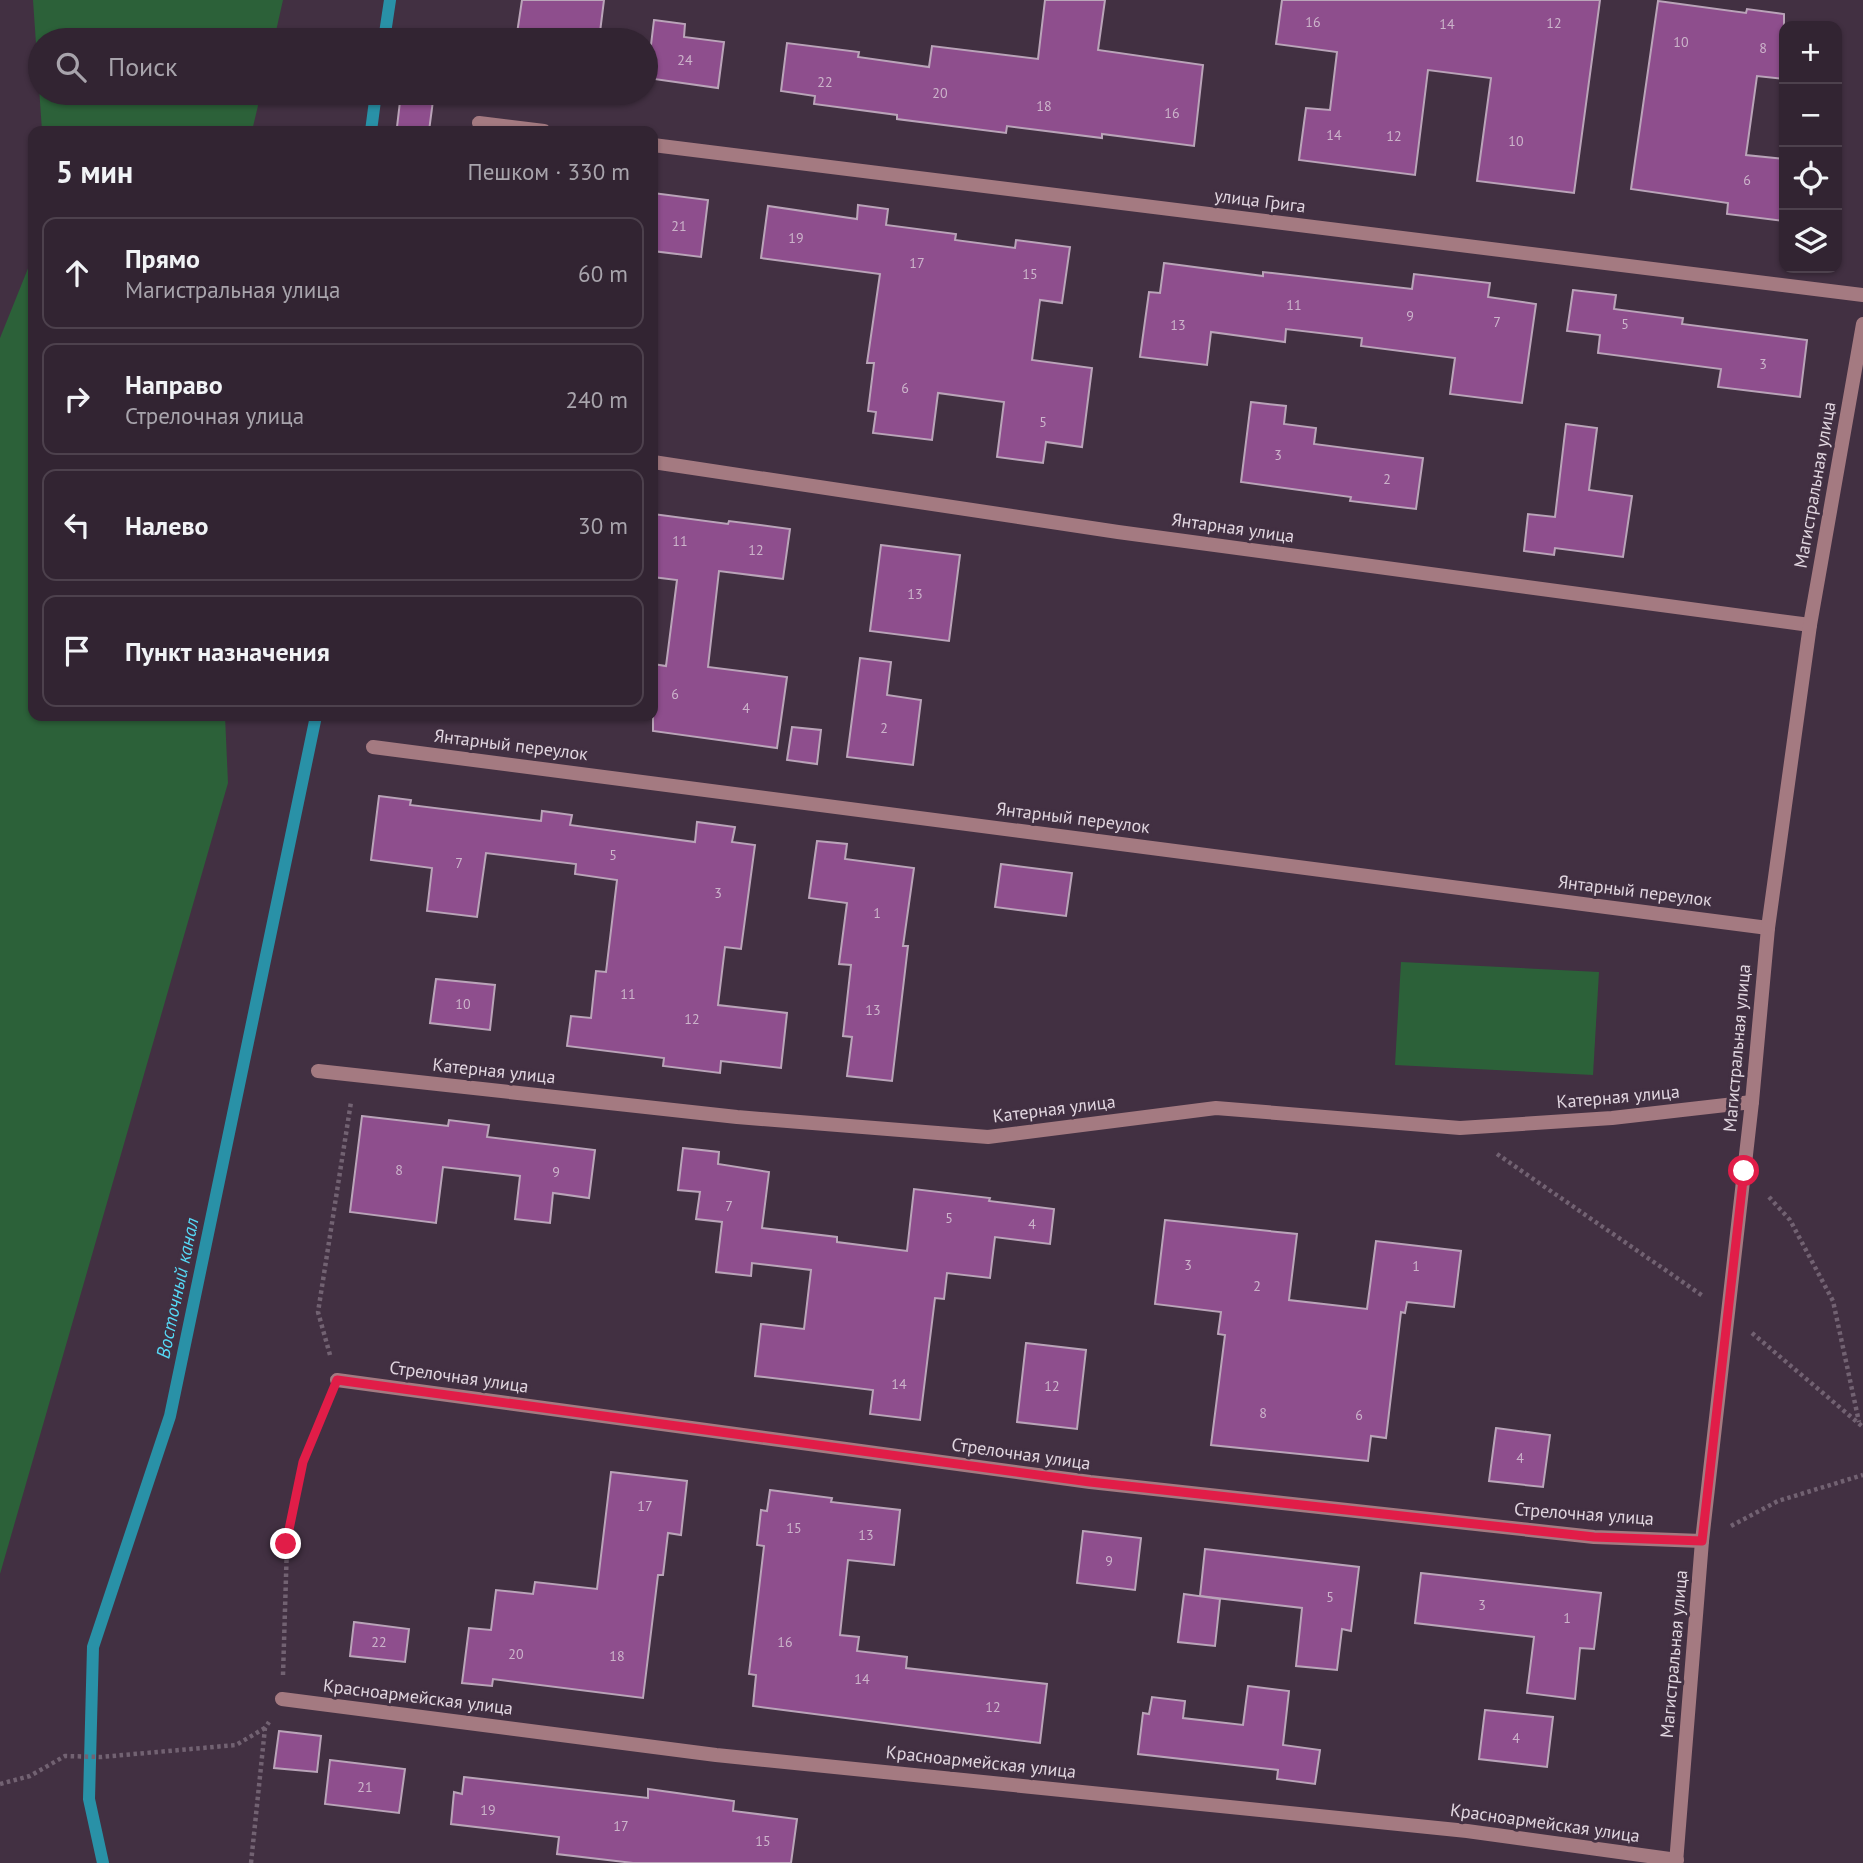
<!DOCTYPE html>
<html lang="ru">
<head>
<meta charset="utf-8">
<style>
	:root { --surface:#322432; --page:#3d303e; --text:#f1f3f6; --muted:#a8a4ac; --line:#4d414d }
	body { margin:0; font-family:"PT Sans",sans-serif; background:var(--page); color:var(--text) }
	.controls { position:absolute; right:21px; top:21px; display:grid; overflow:hidden; border-radius:14px; box-shadow:0 2px 5px #0004 }
	.controls button { width:63px; height:63px; display:grid; place-items:center; padding:0; border:0; border-bottom:2px solid var(--line); background:var(--surface); color:var(--text); font:35px sans-serif }
	.stop { position:absolute; width:21px; height:21px; margin:-16px; border:5px solid #e11d48; border-radius:50%; background:#fff }
	.stop.end { background:#e11d48; border-color:#fff; box-shadow:0 2px 7px #0008 }
	.list { margin:0; padding:0; list-style:none }
	h2 { display:flex; justify-content:space-between; align-items:center; height:91px; margin:0; padding:0 28px; font-size:30px }
	h2 small { font-size:23px; font-weight:400; color:var(--muted) }
	.list li { display:grid; grid-template-columns:46px 1fr auto; gap:21px; align-items:center; box-sizing:border-box; height:112px; margin:0 14px 14px; padding:0 14px; border:2px solid var(--line); border-radius:14px }
	.list b { display:block; font-size:26px; white-space:nowrap }
	.list p { margin:0; font-size:23px; white-space:nowrap; color:var(--muted) }
	.list em { font-size:23px; font-style:normal; color:var(--muted) }
	.icon { flex:none; width:38px; height:38px; fill:none; stroke:currentColor; stroke-width:2; stroke-linecap:round; stroke-linejoin:round }
	.map { position:relative; flex:none; width:1863px; height:1863px; overflow:hidden }
	.search { position:absolute; background:var(--surface); box-shadow:0 2px 5px #0004; left:28px; top:28px; width:630px; height:77px; display:flex; align-items:center; gap:18px; box-sizing:border-box; padding:0 24px; border-radius:38px; color:var(--muted); font-size:26px }
	.panel { position:absolute; background:var(--surface); box-shadow:0 2px 5px #0004; left:28px; top:126px; width:630px; height:595px; border-radius:14px }
	.map>svg:first-child { display:block }
	.green { fill:#2c6139 }
	.lines { fill:none; stroke-linecap:round; stroke-linejoin:round }
	.stream { stroke:#2991a7; stroke-width:12 }
	.building { fill:#8e4e8d; stroke:#baa4b9; stroke-width:2 }
	.path { stroke:#726272; stroke-width:4.5; stroke-dasharray:3.5 3.5; stroke-linecap:butt }
	.street { stroke:#a47a81; stroke-width:14 }
	.route { stroke:#e11d48; stroke-width:9 }
	.labels { text-anchor:middle; stroke-width:6; stroke-linejoin:round; paint-order:stroke }
	.number-label { font-size:14px; fill:#ccb4cb }
	.street-label { font-size:18px; fill:#e1d6e0; stroke:#423042 }
	.water-label { font-size:19px; font-style:italic; fill:#56d9f6; stroke:#423042 }
</style>
</head>
<body>
<div class="map">
<svg width="1863" height="1863" viewBox="0 0 1863 1863">
	<rect width="100%" height="100%" fill="#423042"/>
	<g class="green">
		<path d="M 33,0 L 283,0 L 274,40 L 40,40 L 40,93 L 261,93 L 252,131 L 42,131 Z"/>
		<path d="M 33,256 L 33,716 L 225,716 L 228,783 L 0,1574 L 0,338 Z"/>
		<path d="M 1401,962 L 1599,972 L 1593,1075 L 1395,1065 Z"/>
	</g>
	<g class="lines">
		<g class="stream">
			<path d="M 384,40 L 390,0"/>
			<path d="M 371,131 L 376,93"/>
			<path d="M 103,1863 L 89,1799 L 93,1647 L 170,1416 L 316,716"/>
		</g>
	</g>
	<g class="building">
		<path d="M 522,0 L 604,0 L 599,40 L 516,40 Z"/>
		<path d="M 1045,0 L 1105,0 L 1098,50 L 1203,65 L 1194,146 L 1102,134 L 1102,138 L 1007,126 L 1006,133 L 897,119 L 897,115 L 814,104 L 815,96 L 781,91 L 787,43 L 859,52 L 858,57 L 929,67 L 932,46 L 1038,59 Z"/>
		<path d="M 1282,0 L 1600,0 L 1574,193 L 1477,181 L 1491,78 L 1428,70 L 1415,175 L 1299,160 L 1306,108 L 1330,110 L 1337,52 L 1276,44 Z"/>
		<path d="M 1658,1 L 1746,13 L 1747,9 L 1784,14 L 1784,79 L 1757,76 L 1746,155 L 1784,159 L 1784,221 L 1727,214 L 1728,203 L 1631,189 Z"/>
		<path d="M 654,20 L 685,24 L 684,37 L 724,42 L 718,88 L 647,78 Z"/>
		<path d="M 401,93 L 434,93 L 429,131 L 397,127 Z"/>
		<path d="M 653,193 L 708,200 L 701,257 L 653,251 Z"/>
		<path d="M 858,205 L 888,209 L 886,225 L 956,234 L 955,240 L 1015,248 L 1016,240 L 1070,247 L 1062,303 L 1040,300 L 1032,360 L 1092,368 L 1082,447 L 1046,442 L 1043,463 L 997,457 L 1004,402 L 938,393 L 932,440 L 873,433 L 876,412 L 868,411 L 874,363 L 867,363 L 880,274 L 761,258 L 768,206 L 857,219 Z"/>
		<path d="M 1164,263 L 1263,276 L 1263,272 L 1412,289 L 1414,274 L 1490,283 L 1488,297 L 1536,304 L 1522,403 L 1450,394 L 1455,358 L 1361,346 L 1362,338 L 1286,329 L 1285,342 L 1211,332 L 1207,365 L 1140,357 L 1149,292 L 1160,293 Z"/>
		<path d="M 1573,290 L 1616,295 L 1614,309 L 1683,318 L 1682,324 L 1807,340 L 1800,397 L 1718,387 L 1721,369 L 1598,353 L 1600,335 L 1567,331 Z"/>
		<path d="M 1251,402 L 1286,406 L 1284,424 L 1316,428 L 1314,444 L 1423,458 L 1416,509 L 1350,501 L 1351,497 L 1241,482 Z"/>
		<path d="M 1566,424 L 1597,428 L 1589,490 L 1632,496 L 1623,557 L 1555,548 L 1554,555 L 1524,551 L 1528,514 L 1555,517 Z"/>
		<path d="M 653,514 L 728,524 L 729,521 L 790,529 L 783,579 L 719,571 L 708,667 L 787,677 L 777,748 L 653,731 L 653,664 L 666,666 L 677,580 L 653,577 Z"/>
		<path d="M 881,545 L 960,555 L 949,641 L 870,631 Z"/>
		<path d="M 860,658 L 891,662 L 887,695 L 921,700 L 913,765 L 847,757 Z"/>
		<path d="M 792,727 L 821,730 L 817,764 L 787,760 Z"/>
		<path d="M 379,796 L 411,800 L 410,805 L 541,821 L 542,811 L 572,815 L 570,825 L 695,842 L 697,822 L 735,827 L 732,842 L 755,845 L 741,949 L 725,947 L 718,1005 L 787,1013 L 781,1068 L 721,1061 L 720,1073 L 663,1066 L 664,1058 L 567,1046 L 571,1016 L 591,1018 L 596,971 L 606,972 L 617,880 L 575,874 L 576,864 L 486,853 L 477,917 L 427,911 L 432,868 L 371,860 Z"/>
		<path d="M 817,841 L 847,844 L 845,859 L 914,868 L 903,946 L 908,946 L 892,1081 L 847,1076 L 852,1037 L 843,1036 L 851,965 L 839,964 L 847,903 L 809,898 Z"/>
		<path d="M 1001,864 L 1072,873 L 1066,916 L 995,907 Z"/>
		<path d="M 436,979 L 495,985 L 490,1030 L 430,1023 Z"/>
		<path d="M 362,1116 L 448,1126 L 449,1120 L 489,1125 L 487,1137 L 595,1150 L 589,1198 L 553,1193 L 550,1223 L 515,1219 L 520,1176 L 443,1167 L 436,1223 L 350,1212 Z"/>
		<path d="M 683,1148 L 719,1152 L 718,1164 L 769,1172 L 762,1228 L 837,1237 L 837,1242 L 907,1251 L 914,1189 L 990,1198 L 989,1201 L 1054,1209 L 1050,1244 L 995,1237 L 990,1278 L 947,1273 L 944,1299 L 935,1298 L 920,1420 L 870,1414 L 873,1390 L 755,1376 L 761,1324 L 804,1329 L 811,1270 L 752,1263 L 751,1276 L 716,1272 L 722,1222 L 696,1219 L 700,1192 L 678,1190 Z"/>
		<path d="M 1165,1220 L 1297,1234 L 1289,1300 L 1367,1309 L 1376,1241 L 1461,1251 L 1454,1307 L 1407,1302 L 1405,1313 L 1401,1312 L 1386,1438 L 1371,1436 L 1368,1461 L 1211,1445 L 1225,1335 L 1218,1334 L 1221,1312 L 1155,1304 Z"/>
		<path d="M 1026,1343 L 1086,1350 L 1077,1429 L 1017,1422 Z"/>
		<path d="M 1496,1428 L 1550,1435 L 1543,1487 L 1489,1481 Z"/>
		<path d="M 611,1472 L 687,1481 L 681,1535 L 668,1533 L 663,1575 L 658,1575 L 643,1698 L 493,1679 L 492,1686 L 462,1683 L 469,1628 L 491,1630 L 496,1590 L 533,1594 L 535,1582 L 597,1589 Z"/>
		<path d="M 770,1490 L 832,1498 L 831,1502 L 900,1510 L 894,1565 L 848,1560 L 840,1635 L 859,1637 L 857,1651 L 907,1657 L 906,1668 L 1047,1684 L 1040,1743 L 753,1706 L 756,1675 L 749,1674 L 764,1546 L 757,1545 L 761,1510 L 767,1511 Z"/>
		<path d="M 1083,1531 L 1141,1538 L 1135,1590 L 1077,1583 Z"/>
		<path d="M 1205,1549 L 1359,1567 L 1351,1631 L 1342,1629 L 1337,1670 L 1296,1666 L 1302,1608 L 1200,1596 Z"/>
		<path d="M 1421,1573 L 1601,1593 L 1594,1649 L 1580,1648 L 1575,1699 L 1527,1693 L 1534,1637 L 1415,1623 Z"/>
		<path d="M 1184,1594 L 1220,1599 L 1215,1646 L 1178,1642 Z"/>
		<path d="M 354,1622 L 409,1629 L 405,1662 L 350,1656 Z"/>
		<path d="M 1248,1686 L 1289,1691 L 1283,1745 L 1320,1750 L 1315,1784 L 1277,1779 L 1278,1770 L 1138,1754 L 1143,1713 L 1149,1714 L 1152,1697 L 1185,1701 L 1183,1718 L 1243,1725 Z"/>
		<path d="M 1485,1710 L 1553,1717 L 1547,1767 L 1479,1759 Z"/>
		<path d="M 279,1731 L 321,1736 L 317,1772 L 274,1768 Z"/>
		<path d="M 330,1760 L 405,1769 L 399,1813 L 325,1804 Z"/>
		<path d="M 464,1777 L 648,1798 L 648,1789 L 734,1801 L 733,1811 L 797,1819 L 791,1863 L 633,1863 L 557,1854 L 559,1837 L 451,1824 L 454,1792 L 462,1794 Z"/>
	</g>
	<g class="lines">
		<g class="path">
			<path d="M 1497,1154 L 1703,1296"/>
			<path d="M 1769,1197 L 1790,1220 L 1833,1301 L 1859,1422"/>
			<path d="M 1752,1333 L 1863,1427"/>
			<path d="M 330,1355 L 318,1312 L 351,1102"/>
			<path d="M 1731,1526 L 1778,1501 L 1863,1475"/>
			<path d="M 283,1675 L 287,1544 L 303,1463 L 328,1403"/>
			<path d="M 0,1784 L 30,1776 L 65,1756 L 101,1757 L 236,1745 L 265,1728"/>
			<path d="M 251,1863 L 265,1728 L 269,1722"/>
		</g>
		<g class="street">
			<path d="M 479,123 L 544,131"/>
			<path d="M 653,145 L 1863,295"/>
			<path d="M 653,462 L 1118,532 L 1810,625"/>
			<path d="M 373,747 L 1768,928"/>
			<path d="M 318,1071 L 737,1117 L 988,1137 L 1216,1108 L 1460,1128 L 1612,1118 L 1752,1102"/>
			<path d="M 337,1380 L 1090,1482 L 1594,1537 L 1702,1541"/>
			<path d="M 282,1699 L 716,1755 L 1467,1831 L 1677,1860"/>
			<path d="M 1676,1863 L 1702,1541 L 1752,1102 L 1768,928 L 1810,625 L 1863,324"/>
		</g>
	</g>
	<g class="lines">
		<path class="route" d="M 286,1544 L 303,1462 L 337,1380 L 1090,1482 L 1594,1537 L 1702,1541 L 1744,1171"/>
	</g>
	<g class="labels">
		<g class="number-label">
			<text x="1313" y="27">16</text>
			<text x="1554" y="28">12</text>
			<text x="1447" y="29">14</text>
			<text x="1681" y="47">10</text>
			<text x="1763" y="53">8</text>
			<text x="685" y="65">24</text>
			<text x="825" y="87">22</text>
			<text x="940" y="98">20</text>
			<text x="1044" y="111">18</text>
			<text x="1172" y="118">16</text>
			<text x="1334" y="140">14</text>
			<text x="1394" y="141">12</text>
			<text x="1516" y="146">10</text>
			<text x="1747" y="185">6</text>
			<text x="679" y="231">21</text>
			<text x="796" y="243">19</text>
			<text x="917" y="268">17</text>
			<text x="1030" y="279">15</text>
			<text x="1294" y="310">11</text>
			<text x="1410" y="321">9</text>
			<text x="1497" y="327">7</text>
			<text x="1625" y="329">5</text>
			<text x="1178" y="330">13</text>
			<text x="1763" y="369">3</text>
			<text x="905" y="393">6</text>
			<text x="1043" y="427">5</text>
			<text x="1278" y="460">3</text>
			<text x="1387" y="484">2</text>
			<text x="680" y="546">11</text>
			<text x="756" y="555">12</text>
			<text x="915" y="599">13</text>
			<text x="675" y="699">6</text>
			<text x="746" y="713">4</text>
			<text x="884" y="733">2</text>
			<text x="613" y="860">5</text>
			<text x="459" y="868">7</text>
			<text x="718" y="898">3</text>
			<text x="877" y="918">1</text>
			<text x="628" y="999">11</text>
			<text x="463" y="1009">10</text>
			<text x="873" y="1015">13</text>
			<text x="692" y="1024">12</text>
			<text x="399" y="1175">8</text>
			<text x="556" y="1177">9</text>
			<text x="729" y="1211">7</text>
			<text x="949" y="1223">5</text>
			<text x="1032" y="1229">4</text>
			<text x="1188" y="1270">3</text>
			<text x="1416" y="1271">1</text>
			<text x="1257" y="1291">2</text>
			<text x="899" y="1389">14</text>
			<text x="1052" y="1391">12</text>
			<text x="1263" y="1418">8</text>
			<text x="1359" y="1420">6</text>
			<text x="1520" y="1463">4</text>
			<text x="645" y="1511">17</text>
			<text x="794" y="1533">15</text>
			<text x="866" y="1540">13</text>
			<text x="1109" y="1566">9</text>
			<text x="1330" y="1602">5</text>
			<text x="1482" y="1610">3</text>
			<text x="1567" y="1623">1</text>
			<text x="379" y="1647">22</text>
			<text x="785" y="1647">16</text>
			<text x="516" y="1659">20</text>
			<text x="617" y="1661">18</text>
			<text x="862" y="1684">14</text>
			<text x="993" y="1712">12</text>
			<text x="1516" y="1743">4</text>
			<text x="365" y="1792">21</text>
			<text x="488" y="1815">19</text>
			<text x="621" y="1831">17</text>
			<text x="763" y="1846">15</text>
		</g>
		<g class="street-label">
			<text transform="translate(1260 201) rotate(7)" y="6">улица Грига</text>
			<text transform="translate(1815 485) rotate(-80)" y="6">Магистральная улица</text>
			<text transform="translate(1233 528) rotate(8)" y="6">Янтарная улица</text>
			<text transform="translate(511 745) rotate(7)" y="6">Янтарный переулок</text>
			<text transform="translate(1073 818) rotate(7)" y="6">Янтарный переулок</text>
			<text transform="translate(1635 891) rotate(7)" y="6">Янтарный переулок</text>
			<text transform="translate(1737 1048) rotate(-85)" y="6">Магистральная улица</text>
			<text transform="translate(494 1071) rotate(6)" y="6">Катерная улица</text>
			<text transform="translate(1618 1097) rotate(-5)" y="6">Катерная улица</text>
			<text transform="translate(1054 1109) rotate(-7)" y="6">Катерная улица</text>
			<text transform="translate(459 1377) rotate(8)" y="6">Стрелочная улица</text>
			<text transform="translate(1021 1454) rotate(8)" y="6">Стрелочная улица</text>
			<text transform="translate(1584 1514) rotate(4)" y="6">Стрелочная улица</text>
			<text transform="translate(1674 1654) rotate(-85)" y="6">Магистральная улица</text>
			<text transform="translate(418 1697) rotate(7)" y="6">Красноармейская улица</text>
			<text transform="translate(981 1762) rotate(6)" y="6">Красноармейская улица</text>
			<text transform="translate(1545 1823) rotate(8)" y="6">Красноармейская улица</text>
		</g>
		<g class="water-label">
			<text transform="translate(177 1288) rotate(-78)" y="7">Восточный канал</text>
		</g>
	</g>
</svg>
<div class="controls">
<button>+</button>
<button>−</button>
<button><svg class="icon" aria-label="locate" viewBox="0 0 24 24"><circle cx="12" cy="12" r="6"/><path d="M12 2v4M12 18v4M2 12h4M18 12h4"/></svg></button>
<button><svg class="icon" aria-label="layers" viewBox="0 0 24 24"><path d="M12 4l9 5-9 5-9-5zM3 14l9 5 9-5"/></svg></button>
</div>
<div class="stop" style="left:1744px;top:1171px"></div>
<div class="stop end" style="left:286px;top:1544px"></div>
<div class="search"><svg class="icon" aria-label="search" viewBox="0 0 24 24"><circle cx="10" cy="10" r="6"/><path d="M15 15l6 6"/></svg>Поиск</div>
<section class="panel">
<h2>5 мин<small>Пешком · 330 m</small></h2>
<ul class="list">
<li><svg class="icon" aria-label="ahead" viewBox="0 0 24 24"><path d="M12 20V5M6 11l6-6 6 6"/></svg><div><b>Прямо</b><p>Магистральная улица</p></div><em>60 m</em></li>
<li><svg class="icon" aria-label="right" viewBox="0 0 24 24"><path d="M7 20v-9h11M14 6l5 5-5 5"/></svg><div><b>Направо</b><p>Стрелочная улица</p></div><em>240 m</em></li>
<li><svg class="icon" aria-label="left" viewBox="0 0 24 24"><path d="M17 20v-9H6M10 6l-5 5 5 5"/></svg><div><b>Налево</b></div><em>30 m</em></li>
<li><svg class="icon" aria-label="arrive" viewBox="0 0 24 24"><path d="M6 21V4h12l-3 4 3 4H6"/></svg><div><b>Пункт назначения</b></div></li>
</ul>
</section>
</div>
</body>
</html>
